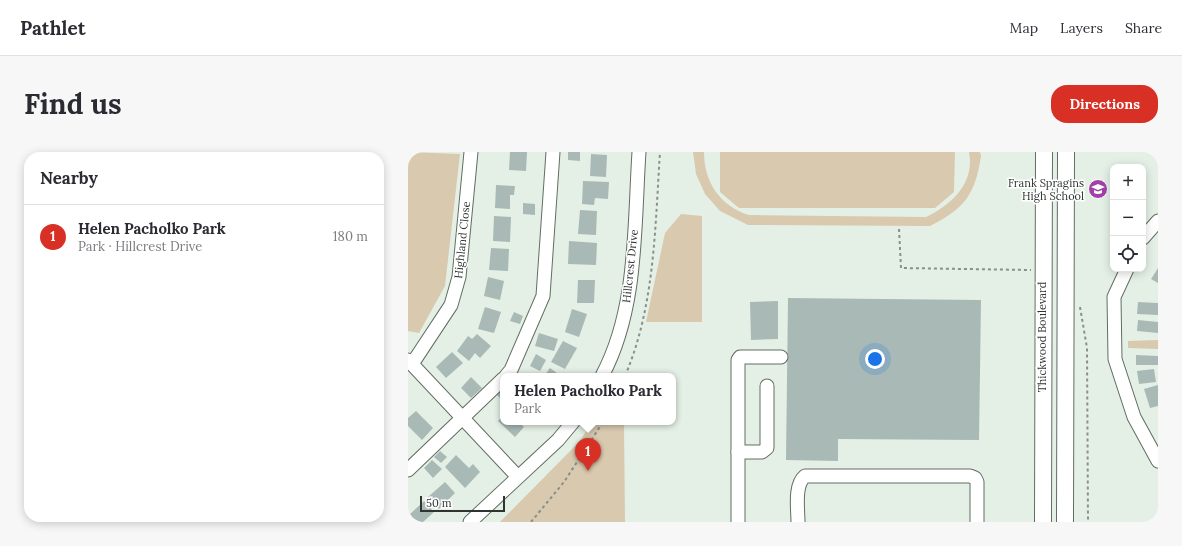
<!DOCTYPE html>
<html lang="en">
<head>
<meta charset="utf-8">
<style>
	:root { --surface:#fff; --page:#f7f7f7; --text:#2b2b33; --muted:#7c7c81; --line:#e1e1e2; --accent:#d93025 }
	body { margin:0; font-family:Lora,serif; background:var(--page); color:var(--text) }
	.controls { position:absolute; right:12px; top:12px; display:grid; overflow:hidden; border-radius:8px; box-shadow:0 2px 10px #0003 }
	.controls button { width:36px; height:36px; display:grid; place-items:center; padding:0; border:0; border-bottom:1px solid var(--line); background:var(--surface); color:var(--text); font:20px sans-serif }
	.scale { position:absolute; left:12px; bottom:10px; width:85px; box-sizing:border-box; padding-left:4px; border:2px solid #2f3430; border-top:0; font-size:11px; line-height:14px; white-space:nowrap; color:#2f3430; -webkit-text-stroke:3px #fff; paint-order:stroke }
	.you { position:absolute; left:467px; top:207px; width:14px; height:14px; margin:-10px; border:3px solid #fff; border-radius:50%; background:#1a73e8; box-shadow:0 0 0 6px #1a73e833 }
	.badge { display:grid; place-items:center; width:26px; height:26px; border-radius:50%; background:var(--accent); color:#fff; font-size:13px; font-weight:700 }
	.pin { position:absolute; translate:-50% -33px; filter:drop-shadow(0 1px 2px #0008) }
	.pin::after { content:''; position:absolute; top:21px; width:14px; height:12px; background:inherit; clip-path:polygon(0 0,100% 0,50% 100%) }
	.popup { position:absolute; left:92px; top:221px; width:176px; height:52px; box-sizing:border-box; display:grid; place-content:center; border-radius:8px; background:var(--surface); filter:drop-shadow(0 1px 3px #0005); font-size:13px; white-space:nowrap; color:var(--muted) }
	.popup b { font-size:15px; color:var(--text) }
	.popup::after { content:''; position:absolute; left:50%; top:100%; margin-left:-8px; border:8px solid transparent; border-top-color:var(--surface) }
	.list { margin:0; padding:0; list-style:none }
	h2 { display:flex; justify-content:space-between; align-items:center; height:52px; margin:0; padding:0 16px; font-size:17px }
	h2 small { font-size:13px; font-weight:400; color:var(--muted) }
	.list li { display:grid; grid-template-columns:26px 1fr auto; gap:12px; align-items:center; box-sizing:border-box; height:64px; padding:0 16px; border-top:1px solid var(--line) }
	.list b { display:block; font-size:15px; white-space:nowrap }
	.list p { margin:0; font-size:13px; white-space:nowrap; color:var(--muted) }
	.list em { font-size:13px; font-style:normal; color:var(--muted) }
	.icon { flex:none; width:22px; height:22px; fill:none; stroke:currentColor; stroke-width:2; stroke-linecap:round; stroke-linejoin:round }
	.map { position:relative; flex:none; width:750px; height:370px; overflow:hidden; border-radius:16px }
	header { display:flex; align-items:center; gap:24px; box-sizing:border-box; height:56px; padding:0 20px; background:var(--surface); border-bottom:1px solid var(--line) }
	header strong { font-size:19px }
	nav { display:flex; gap:22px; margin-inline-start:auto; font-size:14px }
	.intro { display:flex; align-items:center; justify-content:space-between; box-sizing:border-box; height:96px; padding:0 24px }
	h1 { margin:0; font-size:28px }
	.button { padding:10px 18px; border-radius:16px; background:var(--accent); color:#fff; font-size:14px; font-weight:700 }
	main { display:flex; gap:24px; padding:0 24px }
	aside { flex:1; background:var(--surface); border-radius:16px; box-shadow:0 2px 10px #0003 }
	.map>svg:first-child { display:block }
	.green { fill:#d9c9af }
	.building { fill:#a8b9b6 }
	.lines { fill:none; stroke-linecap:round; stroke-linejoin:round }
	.minor-casing { stroke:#626d64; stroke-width:15 }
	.major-casing { stroke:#626d64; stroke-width:18 }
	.path { stroke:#879089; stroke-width:2; stroke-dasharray:3 3; stroke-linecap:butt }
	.minor { stroke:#fff; stroke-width:13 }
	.major { stroke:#fff; stroke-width:16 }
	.labels { text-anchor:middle; stroke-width:3; stroke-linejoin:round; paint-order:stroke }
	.poi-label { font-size:11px; fill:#2f3430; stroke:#fff; text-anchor:end }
	.street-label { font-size:11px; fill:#2f3430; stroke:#fff }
</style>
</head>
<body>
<header>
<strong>Pathlet</strong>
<nav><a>Map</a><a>Layers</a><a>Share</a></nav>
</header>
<div class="intro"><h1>Find us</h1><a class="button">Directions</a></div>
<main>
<aside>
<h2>Nearby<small></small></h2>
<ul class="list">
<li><span class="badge">1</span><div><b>Helen Pacholko Park</b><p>Park · Hillcrest Drive</p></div><em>180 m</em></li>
</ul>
</aside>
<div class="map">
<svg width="750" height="370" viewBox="0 0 750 370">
	<rect width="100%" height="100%" fill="#e4f0e6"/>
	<g class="green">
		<path d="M 0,0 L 52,2 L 37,134 L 11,181 L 0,179 Z"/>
		<path d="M 285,0 L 296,0 C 296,30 312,54 341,63 L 518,65 C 543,53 567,32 561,0 L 572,0 L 573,4 C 567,43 557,56 522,74 L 340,73 L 312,59 L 297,42 L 288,22 Z"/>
		<path d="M 312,0 L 547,0 L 546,40 L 527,56 L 331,56 L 312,40 Z"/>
		<path d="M 273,62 L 294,64 L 294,170 L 238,170 L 257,81 Z"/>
		<path d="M 750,188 L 750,197 L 720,196 L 720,189 Z"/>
		<path d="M 184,270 L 216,270 L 217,370 L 92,370 L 172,289 Z"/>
	</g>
	<g class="building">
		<path d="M 102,0 L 119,0 L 118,19 L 101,18 Z"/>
		<path d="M 160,0 L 172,0 L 172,9 L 160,8 Z"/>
		<path d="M 183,2 L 199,3 L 198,25 L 182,24 Z"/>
		<path d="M 175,29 L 201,30 L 200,47 L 187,46 L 186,53 L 174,52 Z"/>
		<path d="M 88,33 L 107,34 L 106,43 L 102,43 L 102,57 L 87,56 Z"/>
		<path d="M 115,51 L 127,52 L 127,63 L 115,62 Z"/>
		<path d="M 172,58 L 189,59 L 188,83 L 170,82 Z"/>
		<path d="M 86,64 L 103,65 L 102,90 L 85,89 Z"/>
		<path d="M 161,89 L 189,91 L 188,113 L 160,112 Z"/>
		<path d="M 83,96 L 101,97 L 100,119 L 81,118 Z"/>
		<path d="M 750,116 L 750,131 L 743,127 Z"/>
		<path d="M 80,125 L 96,129 L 92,148 L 76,144 Z"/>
		<path d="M 170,128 L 187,128 L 186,151 L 169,151 Z"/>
		<path d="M 380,146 L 573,148 L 571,288 L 430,287 L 430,309 L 378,308 Z"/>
		<path d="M 370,149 L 370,187 L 343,188 L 342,150 Z"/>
		<path d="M 730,150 L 750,151 L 750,163 L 729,162 Z"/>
		<path d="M 77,155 L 93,160 L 86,181 L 70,177 Z"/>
		<path d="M 164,157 L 179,162 L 171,185 L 157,180 Z"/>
		<path d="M 106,160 L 115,164 L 112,172 L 102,169 Z"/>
		<path d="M 730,168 L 750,170 L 750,181 L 729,179 Z"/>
		<path d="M 131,181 L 150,187 L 146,199 L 127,194 Z"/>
		<path d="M 69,182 L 83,194 L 72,206 L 67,201 L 61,209 L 49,199 L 60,184 L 64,187 Z"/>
		<path d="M 155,189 L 169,196 L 157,217 L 143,210 Z"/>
		<path d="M 44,200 L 55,211 L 38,226 L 28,215 Z"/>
		<path d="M 128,202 L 138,208 L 132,219 L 122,214 Z"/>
		<path d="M 728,203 L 750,204 L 750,213 L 728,213 Z"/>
		<path d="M 142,216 L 153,224 L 136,224 Z"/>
		<path d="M 746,217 L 748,230 L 731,232 L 729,219 Z"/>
		<path d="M 63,225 L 74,236 L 63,246 L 53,236 Z"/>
		<path d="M 750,233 L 750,254 L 742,256 L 736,237 Z"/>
		<path d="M 95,237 L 95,249 L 89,243 Z"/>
		<path d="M 8,259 L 25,276 L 14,288 L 0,274 L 0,266 Z"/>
		<path d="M 95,263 L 95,270 L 111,270 L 116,275 L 107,285 L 90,269 Z"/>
		<path d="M 32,299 L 39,305 L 33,311 L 26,305 Z"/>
		<path d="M 48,303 L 61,316 L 65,312 L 72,320 L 57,336 L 37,315 Z"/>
		<path d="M 24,308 L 34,317 L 25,326 L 16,316 Z"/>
		<path d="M 37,330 L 47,341 L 31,357 L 20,345 Z"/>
		<path d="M 16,349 L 26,360 L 15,370 L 5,370 L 0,364 Z"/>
	</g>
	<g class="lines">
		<defs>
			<g id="minor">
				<path d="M 735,86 L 750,69"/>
				<path d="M 719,117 L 706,145 L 707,207 L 726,265 L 750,309"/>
				<path d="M 0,208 L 109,324"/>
				<path d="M 4,212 L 43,153 L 51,125 L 63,0"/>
				<path d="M 98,224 L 103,218 L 135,144 L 145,0"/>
				<path d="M 194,224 C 230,157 226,74 231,0"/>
				<path d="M 330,300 L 354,300 L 359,296 L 359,234"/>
				<path d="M 0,318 L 95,227"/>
				<path d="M 62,370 L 150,288 L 165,270"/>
				<path d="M 330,370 L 330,208 L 332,205 L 373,205"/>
				<path d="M 390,370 C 390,357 386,333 397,324 L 562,324 L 567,326 L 569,330 L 569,370"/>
			</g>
			<g id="major">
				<path d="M 635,370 L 636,0"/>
				<path d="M 657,370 L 658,0"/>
			</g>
		</defs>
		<use href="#minor" class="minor-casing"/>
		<use href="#major" class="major-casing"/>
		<g class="path">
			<path d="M 491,77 L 493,116 L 623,118"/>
			<path d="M 672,155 L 679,196 L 680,370"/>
			<path d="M 217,224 C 247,154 247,75 252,0"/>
			<path d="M 123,370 L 156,330 L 195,270"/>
		</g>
		<use href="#minor" class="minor"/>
		<use href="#major" class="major"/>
	</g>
	<defs>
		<symbol id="school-disc" viewBox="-11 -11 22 22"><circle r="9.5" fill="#a141a8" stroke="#fff"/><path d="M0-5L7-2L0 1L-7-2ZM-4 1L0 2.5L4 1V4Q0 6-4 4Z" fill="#fff"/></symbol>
	</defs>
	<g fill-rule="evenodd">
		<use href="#school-disc" x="679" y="26" width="22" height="22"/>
	</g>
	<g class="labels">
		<g class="poi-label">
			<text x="676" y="35">Frank Spragins<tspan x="676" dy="13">High School</tspan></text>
		</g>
		<g class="street-label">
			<text transform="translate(54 88) rotate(-84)" y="4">Highland Close</text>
			<text transform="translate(222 114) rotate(-84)" y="4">Hillcrest Drive</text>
			<text transform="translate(634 185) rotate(-90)" y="4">Thickwood Boulevard</text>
		</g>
	</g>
</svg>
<div class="controls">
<button>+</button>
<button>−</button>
<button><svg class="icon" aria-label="locate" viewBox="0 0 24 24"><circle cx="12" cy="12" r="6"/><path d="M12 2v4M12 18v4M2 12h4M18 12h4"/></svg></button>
</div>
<div class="scale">50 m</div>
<div class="you"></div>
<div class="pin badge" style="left:180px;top:319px">1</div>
<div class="popup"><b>Helen Pacholko Park</b>Park</div>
</div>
</main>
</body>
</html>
